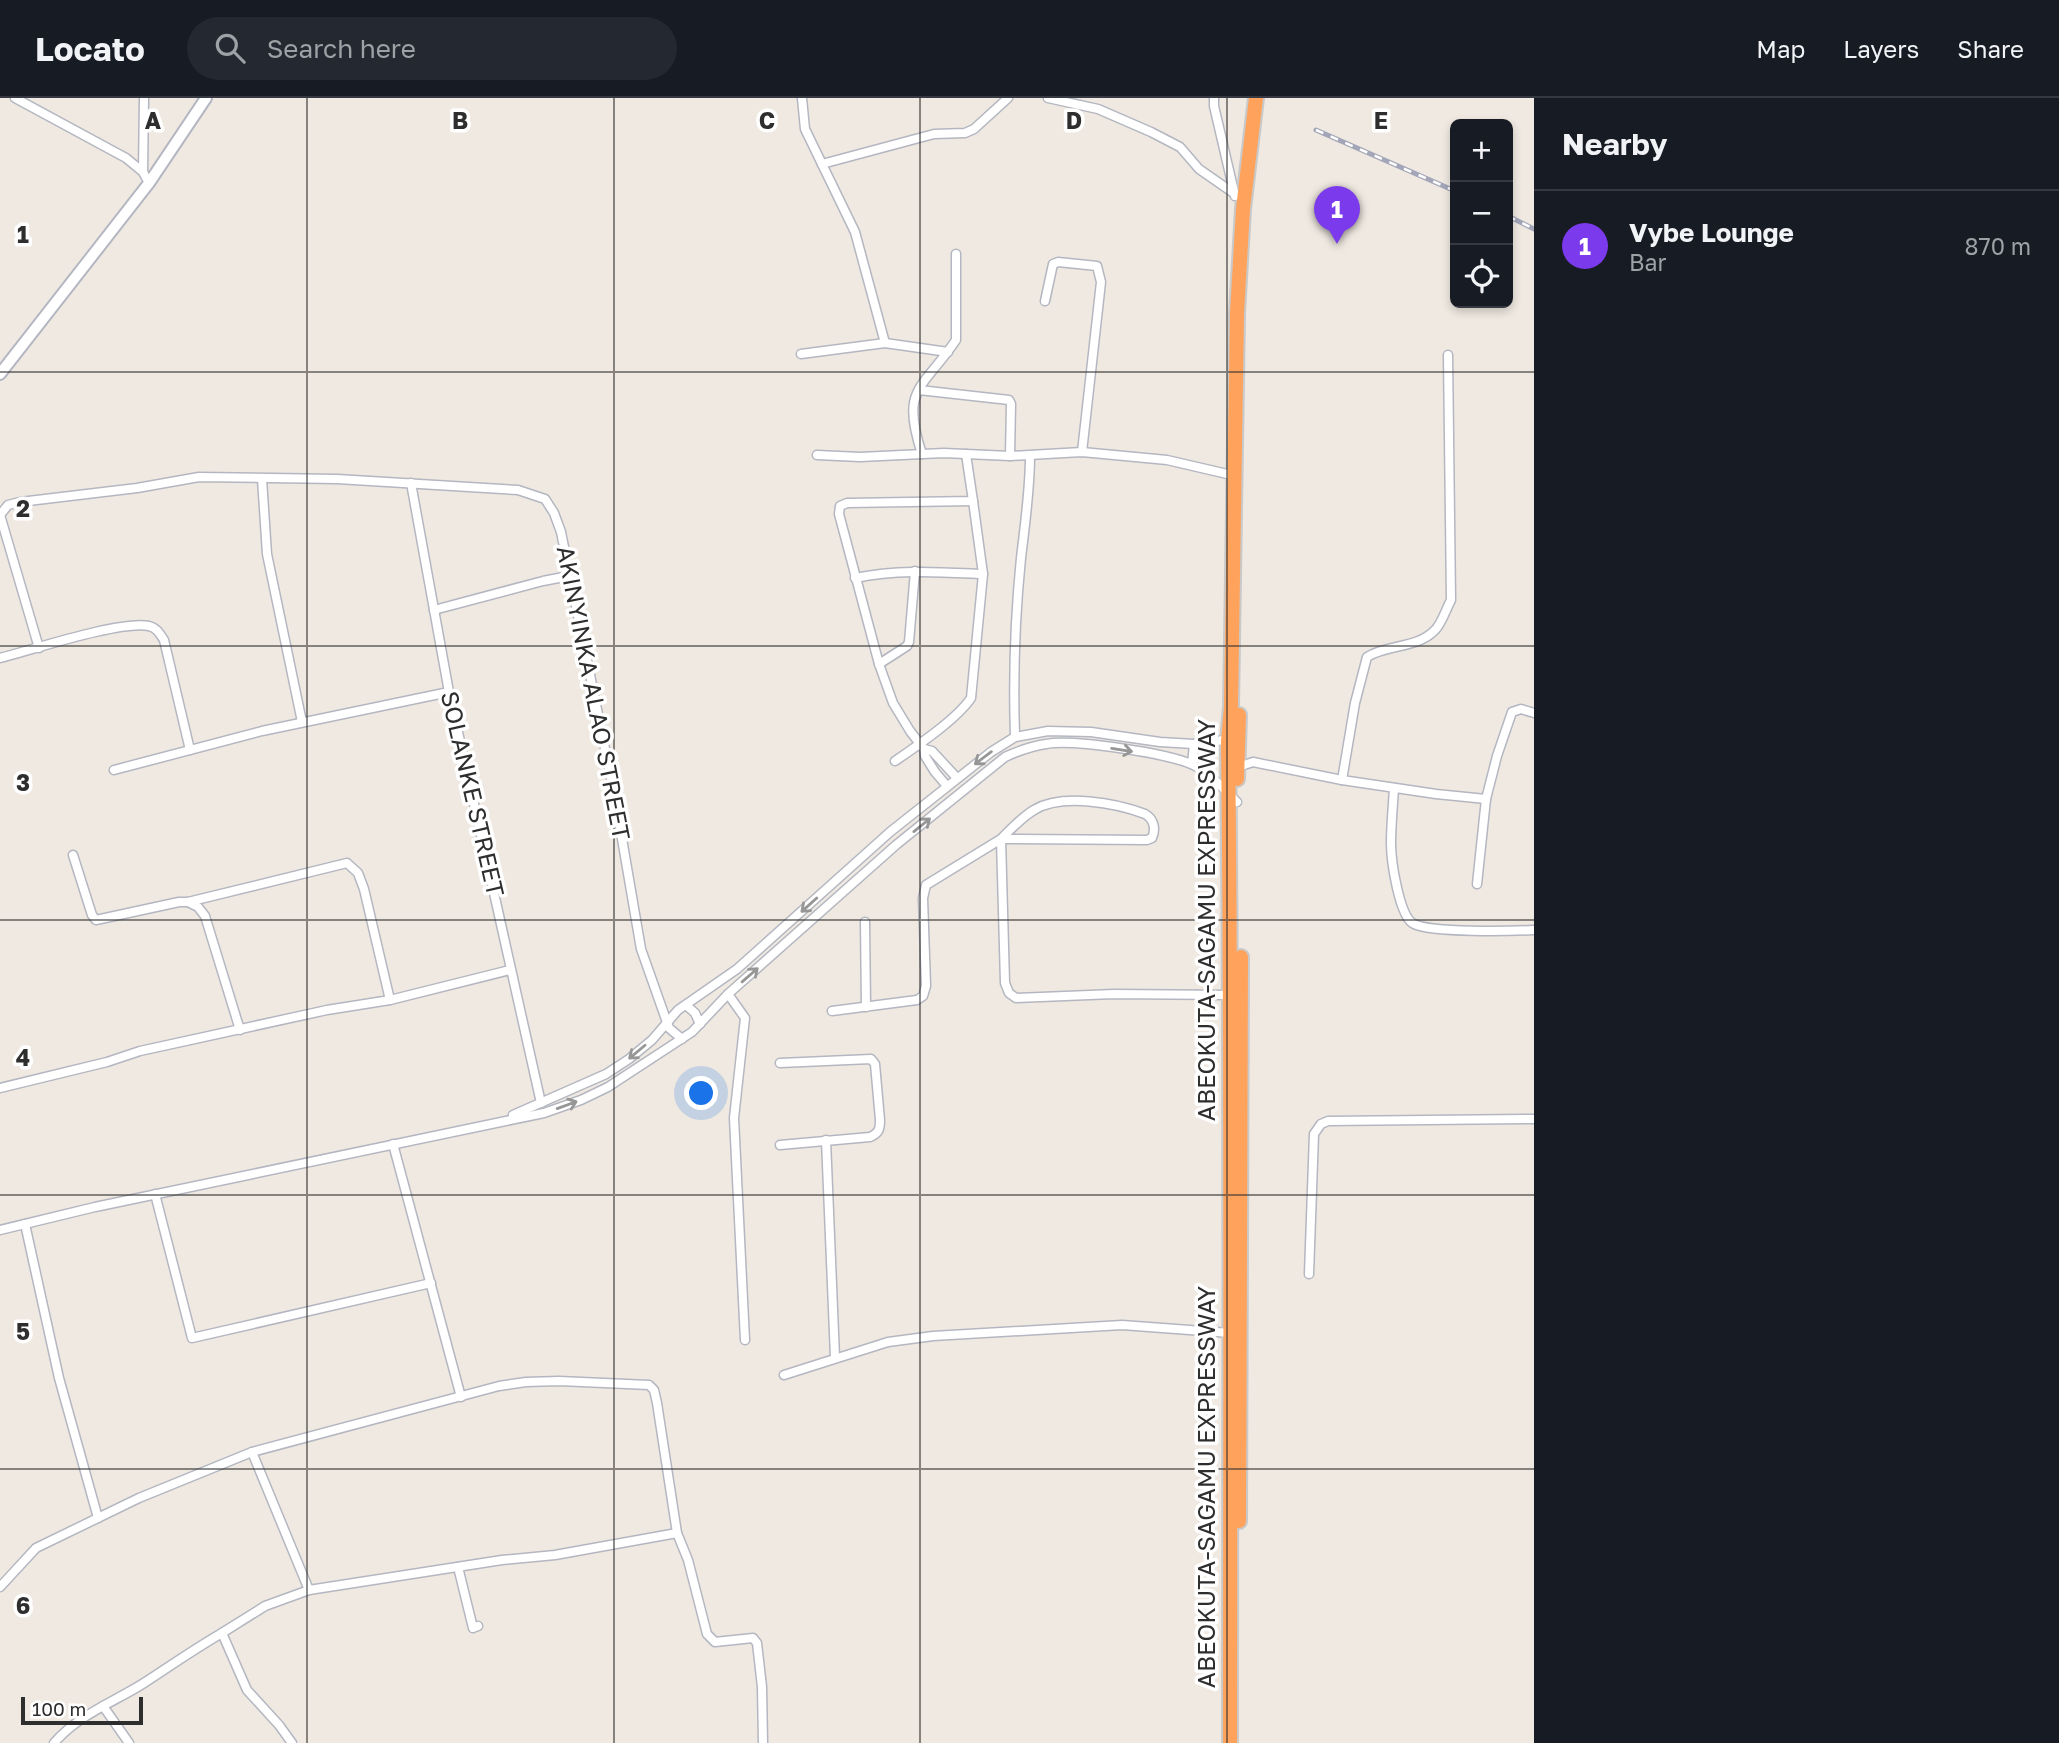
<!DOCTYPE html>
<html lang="en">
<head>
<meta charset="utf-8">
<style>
	:root { --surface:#171b24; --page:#242831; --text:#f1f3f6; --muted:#9ea1a6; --line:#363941; --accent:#7c3aed }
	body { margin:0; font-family:"Golos Text",sans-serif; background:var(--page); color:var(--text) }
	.controls { position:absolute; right:21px; top:21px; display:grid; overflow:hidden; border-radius:10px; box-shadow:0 4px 10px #0003 }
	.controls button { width:63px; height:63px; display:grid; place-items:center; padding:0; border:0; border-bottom:2px solid var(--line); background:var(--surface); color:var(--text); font:35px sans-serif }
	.scale { position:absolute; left:21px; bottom:18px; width:122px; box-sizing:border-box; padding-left:7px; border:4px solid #2e2e2e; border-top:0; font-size:19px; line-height:24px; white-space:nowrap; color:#2e2e2e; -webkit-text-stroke:5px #fff; paint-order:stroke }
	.you { position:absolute; left:702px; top:996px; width:24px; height:24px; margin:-18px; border:5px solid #fff; border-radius:50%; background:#1a73e8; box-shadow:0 0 0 10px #1a73e833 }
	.badge { display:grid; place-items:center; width:46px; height:46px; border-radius:50%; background:var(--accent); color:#fff; font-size:23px; font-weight:700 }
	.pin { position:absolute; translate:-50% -58px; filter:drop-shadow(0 2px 4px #0008) }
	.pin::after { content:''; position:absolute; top:37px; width:24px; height:21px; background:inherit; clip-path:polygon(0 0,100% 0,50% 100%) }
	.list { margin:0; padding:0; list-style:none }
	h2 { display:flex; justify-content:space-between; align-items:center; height:91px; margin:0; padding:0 28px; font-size:30px }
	h2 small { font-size:23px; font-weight:400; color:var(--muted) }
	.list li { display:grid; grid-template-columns:46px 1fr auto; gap:21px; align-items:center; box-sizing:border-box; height:112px; padding:0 28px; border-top:2px solid var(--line) }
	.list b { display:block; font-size:26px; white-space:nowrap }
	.list p { margin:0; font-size:23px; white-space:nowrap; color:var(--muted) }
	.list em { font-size:23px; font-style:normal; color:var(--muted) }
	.icon { flex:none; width:38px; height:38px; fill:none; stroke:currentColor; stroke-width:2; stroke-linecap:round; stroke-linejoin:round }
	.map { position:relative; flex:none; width:1534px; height:1645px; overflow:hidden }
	header { display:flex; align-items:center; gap:42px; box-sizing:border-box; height:98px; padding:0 35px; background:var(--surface); border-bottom:2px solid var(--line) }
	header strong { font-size:33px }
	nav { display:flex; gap:38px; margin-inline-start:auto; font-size:24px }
	.search { width:490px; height:63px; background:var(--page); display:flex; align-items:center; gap:18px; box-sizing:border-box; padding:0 24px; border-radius:38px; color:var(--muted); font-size:26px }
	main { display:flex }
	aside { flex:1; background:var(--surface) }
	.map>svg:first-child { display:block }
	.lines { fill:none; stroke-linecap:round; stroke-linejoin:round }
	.street-casing { stroke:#b4b7c1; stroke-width:11 }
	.secondary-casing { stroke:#b4b7c1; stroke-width:14 }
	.highway-casing { stroke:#c9c9c9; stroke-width:18 }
	.street { stroke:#fff; stroke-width:8 }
	.secondary { stroke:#fff; stroke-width:10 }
	.highway { stroke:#ffa35c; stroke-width:14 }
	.rail-casing { stroke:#a3a6b8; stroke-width:5 }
	.rail { stroke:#fff; stroke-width:2.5; stroke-dasharray:8; stroke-linecap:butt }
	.oneway { stroke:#969696 }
	.grid { fill:none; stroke:#2e2e2e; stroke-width:2; stroke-opacity:0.55 }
	.labels { text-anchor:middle; stroke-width:7; stroke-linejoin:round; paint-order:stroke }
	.street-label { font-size:24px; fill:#2e2e2e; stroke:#fff }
	.grid-label { font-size:23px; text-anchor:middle; font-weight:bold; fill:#2e2e2e; stroke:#fff; stroke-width:7; stroke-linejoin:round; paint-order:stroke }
</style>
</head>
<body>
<header>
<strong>Locato</strong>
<div class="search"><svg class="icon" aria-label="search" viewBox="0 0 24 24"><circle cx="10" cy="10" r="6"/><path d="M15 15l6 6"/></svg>Search here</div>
<nav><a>Map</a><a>Layers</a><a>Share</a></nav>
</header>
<main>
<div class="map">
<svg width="1534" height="1645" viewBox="0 0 1534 1645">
	<rect width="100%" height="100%" fill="#efe9e1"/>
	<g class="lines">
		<defs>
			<g id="street">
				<path d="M 15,0 L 126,60 L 143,74"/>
				<path d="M 144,0 L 143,74 L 149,85"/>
				<path d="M 802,0 L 805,31 L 855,134 L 885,245"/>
				<path d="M 1048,0 L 1098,11 L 1151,34 L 1180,49 L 1199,71 L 1235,96"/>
				<path d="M 1214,0 L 1214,8 L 1235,98"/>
				<path d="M 822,66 L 934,36 L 965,35 L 974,31 L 1008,0"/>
				<path d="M 1045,203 L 1053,166 L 1058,164 L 1097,168 L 1101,184 L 1082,354"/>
				<path d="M 801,256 L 885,245 L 948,254"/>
				<path d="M 919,292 L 1009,302 L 1011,306 L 1010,358"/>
				<path d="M 922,356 C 900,290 922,292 956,242 L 956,156"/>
				<path d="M 817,357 L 860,359 L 944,355 L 1010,358 L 1082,354 L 1167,362 L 1236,378"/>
				<path d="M 262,381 L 267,456 L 302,624"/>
				<path d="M 411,385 L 449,594 L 541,1005"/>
				<path d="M 855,480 C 898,471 939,474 983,476"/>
				<path d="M 434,512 L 543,483 L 569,478"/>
				<path d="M 39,550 L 0,417 L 8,407 L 20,404 L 137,390 L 199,379 L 337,381 L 518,392 L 545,401 L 554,415 L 561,434 L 615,700 L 641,851 L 669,930 L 682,941"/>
				<path d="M 0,560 C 32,552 121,522 149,528 C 157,530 160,536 164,542 L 190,652"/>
				<path d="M 879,566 L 907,548 L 909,544 L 915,473"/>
				<path d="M 1015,639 C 1013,579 1015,519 1021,460 C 1025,426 1030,392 1030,358"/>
				<path d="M 924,651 L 932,653 L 957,680"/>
				<path d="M 895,663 C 917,648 957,621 971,600 L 983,476 L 973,403"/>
				<path d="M 1192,666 L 1194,646"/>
				<path d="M 1238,669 L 1253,664 L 1342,682 L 1436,696 L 1486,701 L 1497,658 L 1512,614 L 1521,611 L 1534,615"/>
				<path d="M 114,672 L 262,633 L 449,594"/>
				<path d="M 1342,682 L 1355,605 L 1367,559 C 1387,546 1417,551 1435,532 C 1442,525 1446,511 1451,502 L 1448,257"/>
				<path d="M 947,688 L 935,674 L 925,658 L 924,651 L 910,633 L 893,605 L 879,566 L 839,416 L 840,408 L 847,405 L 973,403 L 966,356"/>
				<path d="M 1394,690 C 1393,708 1391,727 1391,745 C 1391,762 1399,819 1414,826 C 1432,835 1511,833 1534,832"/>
				<path d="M 73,757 L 92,817 L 96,822 L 179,804 L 188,804 L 347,765 L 358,775 L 364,791 L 390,902"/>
				<path d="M 1477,786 L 1486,701"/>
				<path d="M 188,804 L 198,809 L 205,818 L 240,932"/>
				<path d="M 865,824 L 866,909"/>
				<path d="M 728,896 L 745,920 L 734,1020 L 745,1242"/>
				<path d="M 686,907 L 695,915 L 700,926"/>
				<path d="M 832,913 L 917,902 L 923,898 L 926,888 L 923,800 L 926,787 L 1001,741 L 1147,742 L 1152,740 C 1156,731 1154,721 1145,716 C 1116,705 1062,695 1034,712 C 1022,719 1011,731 1001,741 L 1005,885 L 1009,895 L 1016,900 L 1114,896 L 1230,897"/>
				<path d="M 780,965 L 871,961 L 875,966 L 880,1022 C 880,1031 879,1035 870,1039 L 780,1047"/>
				<path d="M 0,990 L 107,964 L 140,953 L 327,912 L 390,902 L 510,872"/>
				<path d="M 513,1017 L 606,976 L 629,961 L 652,942 L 678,912 L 737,871 L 890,734 L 991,654 L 1015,639 L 1048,633 L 1091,634 L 1160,644 L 1194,646 L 1231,641"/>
				<path d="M 826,1042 L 835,1259"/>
				<path d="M 393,1046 L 461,1299"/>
				<path d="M 155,1096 L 192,1240 L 431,1185"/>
				<path d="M 25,1126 L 59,1280 L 98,1420"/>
				<path d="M 0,1132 L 95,1109 L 544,1015 L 581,1002 L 608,989 L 692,934 L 728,896 L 896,747 L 1005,659 C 1018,653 1032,648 1046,646 C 1074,641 1165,655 1191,666 C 1209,673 1223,691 1237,704"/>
				<path d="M 1309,1176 L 1314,1036 L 1321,1026 L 1328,1023 L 1534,1021"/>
				<path d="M 784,1277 L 888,1244 L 933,1238 L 1122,1227 L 1230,1235"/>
				<path d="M 458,1469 L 473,1530 L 478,1528"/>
				<path d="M 0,1489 L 36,1450 L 139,1400 L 252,1354"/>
				<path d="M 309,1492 L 252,1354 L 499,1288 L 526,1284 L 559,1283 L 649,1287 L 654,1292 L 657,1305 L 677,1435"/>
				<path d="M 103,1608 L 129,1645"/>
				<path d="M 54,1645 C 78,1617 114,1604 144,1585 C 170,1568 196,1550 222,1535"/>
				<path d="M 292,1645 L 279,1627 L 247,1592 L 222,1535 L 265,1508 L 309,1492 L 502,1462 L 555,1457 L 677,1435 L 688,1462 L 707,1536 L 715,1544 L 753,1540 L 757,1545 L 762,1589 L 763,1645"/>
			</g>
			<path id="secondary" d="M 0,276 L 149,85 L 206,0"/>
			<g id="highway">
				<path d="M 1237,681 L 1239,617"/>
				<path d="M 1239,1423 L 1241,859"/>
				<path d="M 1230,1645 C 1230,1311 1232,977 1228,643 L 1231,609 L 1237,215 L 1243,111 L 1256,0"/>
			</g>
		</defs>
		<use href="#street" class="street-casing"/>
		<use href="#secondary" class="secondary-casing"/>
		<use href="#highway" class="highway-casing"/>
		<use href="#street" class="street"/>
		<use href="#secondary" class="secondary"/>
		<use href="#highway" class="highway"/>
		<defs>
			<g id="rail">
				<path d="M 1316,32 L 1455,93"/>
				<path d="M 1508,118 L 1534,131"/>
			</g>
		</defs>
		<use href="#rail" class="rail-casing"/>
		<use href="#rail" class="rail"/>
	</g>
	<defs><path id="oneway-shaft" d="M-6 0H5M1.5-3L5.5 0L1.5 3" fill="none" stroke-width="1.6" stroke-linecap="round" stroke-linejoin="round" transform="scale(1.75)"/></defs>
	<g class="oneway">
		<use href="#oneway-shaft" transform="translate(1122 652) rotate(9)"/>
		<use href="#oneway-shaft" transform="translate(983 660) rotate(143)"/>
		<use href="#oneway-shaft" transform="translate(922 727) rotate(-39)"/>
		<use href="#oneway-shaft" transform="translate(809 807) rotate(138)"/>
		<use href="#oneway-shaft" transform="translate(750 877) rotate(-41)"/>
		<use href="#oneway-shaft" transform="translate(637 954) rotate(140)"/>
		<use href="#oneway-shaft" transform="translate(567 1007) rotate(-20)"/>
	</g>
	<path class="grid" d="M 307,0 L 307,1645M 614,0 L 614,1645M 920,0 L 920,1645M 1227,0 L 1227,1645M 0,274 L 1534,274M 0,548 L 1534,548M 0,822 L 1534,822M 0,1097 L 1534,1097M 0,1371 L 1534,1371"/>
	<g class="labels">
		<g class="street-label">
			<text transform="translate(593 595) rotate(79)" y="8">AKINYINKA ALAO STREET</text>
			<text transform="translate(472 696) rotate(77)" y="8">SOLANKE STREET</text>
			<text transform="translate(1207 822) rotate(-90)" y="8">ABEOKUTA-SAGAMU EXPRESSWAY</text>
			<text transform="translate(1207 1389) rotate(-90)" y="8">ABEOKUTA-SAGAMU EXPRESSWAY</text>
		</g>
	</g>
	<g class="grid-label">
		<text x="153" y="31">A</text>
		<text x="460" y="31">B</text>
		<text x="767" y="31">C</text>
		<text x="1074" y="31">D</text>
		<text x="1381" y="31">E</text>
		<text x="23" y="145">1</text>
		<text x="23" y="419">2</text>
		<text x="23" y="693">3</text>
		<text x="23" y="968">4</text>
		<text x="23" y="1242">5</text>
		<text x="23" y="1516">6</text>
	</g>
</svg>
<div class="controls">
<button>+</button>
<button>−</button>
<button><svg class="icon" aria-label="locate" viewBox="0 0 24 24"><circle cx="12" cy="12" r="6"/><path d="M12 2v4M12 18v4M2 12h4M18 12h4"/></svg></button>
</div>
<div class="scale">100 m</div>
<div class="you"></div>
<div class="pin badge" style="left:1337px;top:146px">1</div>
</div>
<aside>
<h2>Nearby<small></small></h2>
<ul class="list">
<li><span class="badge">1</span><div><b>Vybe Lounge</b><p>Bar</p></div><em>870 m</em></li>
</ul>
</aside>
</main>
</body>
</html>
